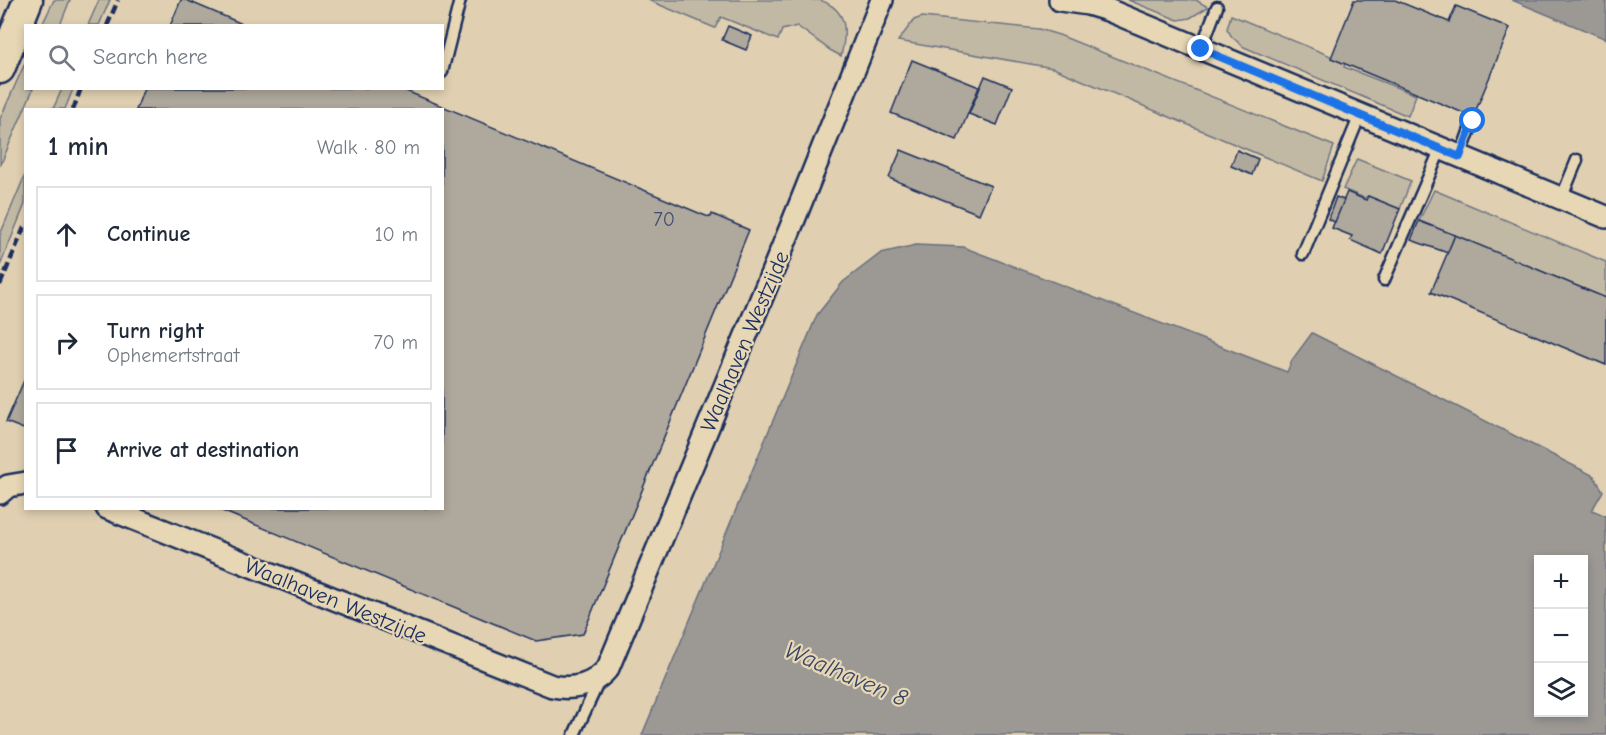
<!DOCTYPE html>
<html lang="en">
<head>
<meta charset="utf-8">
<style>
	:root { --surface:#fff; --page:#f2f2f3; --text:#1f2937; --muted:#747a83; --line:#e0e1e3 }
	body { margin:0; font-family:"Comic Neue",sans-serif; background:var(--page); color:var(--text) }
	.controls { position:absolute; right:18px; bottom:18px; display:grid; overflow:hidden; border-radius:0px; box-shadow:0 3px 9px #0003 }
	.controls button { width:54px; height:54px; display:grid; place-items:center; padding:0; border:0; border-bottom:2px solid var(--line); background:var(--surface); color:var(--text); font:30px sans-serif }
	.stop { position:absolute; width:18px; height:18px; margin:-14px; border:4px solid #1a73e8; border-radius:50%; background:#fff }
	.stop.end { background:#1a73e8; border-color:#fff; box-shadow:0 2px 6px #0008 }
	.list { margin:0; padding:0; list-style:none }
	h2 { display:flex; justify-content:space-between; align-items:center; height:78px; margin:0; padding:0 24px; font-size:26px }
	h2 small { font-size:20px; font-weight:400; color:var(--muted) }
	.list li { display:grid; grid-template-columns:39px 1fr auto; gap:18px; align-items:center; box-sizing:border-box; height:96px; margin:0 12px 12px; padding:0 12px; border:2px solid var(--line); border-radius:0px }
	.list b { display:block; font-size:22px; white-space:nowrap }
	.list p { margin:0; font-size:20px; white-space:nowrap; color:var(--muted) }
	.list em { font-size:20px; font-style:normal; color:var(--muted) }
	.icon { flex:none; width:33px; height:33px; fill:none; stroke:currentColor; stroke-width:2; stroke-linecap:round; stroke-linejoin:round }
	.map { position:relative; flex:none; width:1606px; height:735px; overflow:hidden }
	.search { position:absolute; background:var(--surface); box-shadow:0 3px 9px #0003; left:24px; top:24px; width:420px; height:66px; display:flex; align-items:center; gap:15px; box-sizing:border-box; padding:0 21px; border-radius:0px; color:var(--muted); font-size:22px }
	.panel { position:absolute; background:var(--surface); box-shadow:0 3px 9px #0003; left:24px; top:108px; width:420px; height:402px; border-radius:0px }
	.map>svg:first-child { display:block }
	.green { fill:#c2b9a5; stroke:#6e7482; stroke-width:1.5 }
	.water { fill:#9c9995; stroke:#686f7f; stroke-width:1.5; fill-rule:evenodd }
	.building { fill:#afa89c; stroke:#1b2f5e; stroke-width:1.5 }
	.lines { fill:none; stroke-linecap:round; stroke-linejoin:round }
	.lane-casing { stroke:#1b2f5e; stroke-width:15 }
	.street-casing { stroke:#1b2f5e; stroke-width:26 }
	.secondary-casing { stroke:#1b2f5e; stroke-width:33 }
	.lane { stroke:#e8d7b4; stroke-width:10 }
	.street { stroke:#e8d7b4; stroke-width:21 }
	.secondary { stroke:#e8d7b4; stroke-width:28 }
	.rail { stroke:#1b2f5e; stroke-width:4.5; stroke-dasharray:9 4.5; stroke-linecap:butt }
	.route { stroke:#1a73e8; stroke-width:8 }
	.labels { text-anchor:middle; stroke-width:4.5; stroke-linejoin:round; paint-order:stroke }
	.number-label { font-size:20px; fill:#404d6e }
	.street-label { font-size:22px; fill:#1b2f5e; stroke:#e8d7b4 }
	.water-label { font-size:24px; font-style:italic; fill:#354469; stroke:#e8d7b4 }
</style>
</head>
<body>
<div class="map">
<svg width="1606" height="735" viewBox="0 0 1606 735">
	<rect width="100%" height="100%" fill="#e0d0b1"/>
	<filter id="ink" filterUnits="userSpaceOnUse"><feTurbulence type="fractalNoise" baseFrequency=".0167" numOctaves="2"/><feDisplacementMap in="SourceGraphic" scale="12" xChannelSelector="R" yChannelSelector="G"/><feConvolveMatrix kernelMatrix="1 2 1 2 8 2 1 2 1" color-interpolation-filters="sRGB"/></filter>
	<g filter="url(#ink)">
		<g class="green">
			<path d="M 54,0 L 70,0 L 60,25 L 42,25 Z"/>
			<path d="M 99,0 L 110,0 L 99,25 L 88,25 Z"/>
			<path d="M 648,0 L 820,0 C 848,10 847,31 841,56 L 830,50 L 797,26 L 782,30 L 778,40 L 721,17 L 715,28 Z"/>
			<path d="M 1128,0 L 1196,0 L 1208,7 L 1190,18 L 1178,20 Z"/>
			<path d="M 1231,15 L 1345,62 L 1344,67 L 1416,95 L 1408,116 L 1244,47 L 1232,37 L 1227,29 Z"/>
			<path d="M 922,17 L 1039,29 L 1059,35 L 1334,146 L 1322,181 L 1053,68 L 898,41 L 914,20 Z"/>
			<path d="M 25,63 L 26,88 L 33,89 L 0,166 L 0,119 Z"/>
			<path d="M 62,89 L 73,89 L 65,109 L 53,109 Z"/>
			<path d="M 1357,159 L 1411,181 L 1400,209 L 1368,196 L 1364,198 L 1343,189 Z"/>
			<path d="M 25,175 L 25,204 L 0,266 L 0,235 Z"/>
			<path d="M 1434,190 L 1606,262 L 1606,298 L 1419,221 Z"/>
		</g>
		<g class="water">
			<path d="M 1512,0 L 1606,0 L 1606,39 Z"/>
			<path d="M 916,245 L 963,247 L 1287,372 L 1292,360 L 1312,333 L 1594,476 L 1603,491 L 1592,510 L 1606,516 L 1606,735 L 642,735 L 817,315 L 843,282 L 881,253 ZM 1538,560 L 1584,560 L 1584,712 L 1538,712 Z"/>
		</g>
		<g class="building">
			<path d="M 181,0 L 186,0 L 247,26 L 170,26 Z"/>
			<path d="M 1354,0 L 1395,0 L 1449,22 L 1456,6 L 1510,28 L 1473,117 L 1331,58 Z"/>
			<path d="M 728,26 L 752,36 L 746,50 L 722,40 Z"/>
			<path d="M 912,60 L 979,87 L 957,140 L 891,113 Z"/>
			<path d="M 985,76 L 1012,87 L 997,125 L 969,114 Z"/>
			<path d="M 144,88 L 399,88 L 706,216 L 711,217 L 712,214 L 749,230 L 583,634 L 536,641 L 215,508 L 442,508 L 442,110 L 136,110 Z"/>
			<path d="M 901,150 L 991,186 L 979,214 L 889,178 Z"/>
			<path d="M 1237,150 L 1258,159 L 1252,175 L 1231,166 Z"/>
			<path d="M 1347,192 L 1366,200 L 1368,196 L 1400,209 L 1382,254 L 1350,240 L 1352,236 L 1332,228 Z"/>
			<path d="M 1336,197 L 1344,200 L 1335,222 L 1328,219 Z"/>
			<path d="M 1419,221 L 1455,235 L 1448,253 L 1411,240 Z"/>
			<path d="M 1455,235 L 1606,298 L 1606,365 L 1431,292 Z"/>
			<path d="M 26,376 L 26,430 L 6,422 Z"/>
		</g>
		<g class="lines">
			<defs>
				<g id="lane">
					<path d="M 1201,49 L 1217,7"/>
					<path d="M 442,72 L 460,0"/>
					<path d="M 1460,157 L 1473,121"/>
					<path d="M 1561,199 L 1577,160"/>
					<path d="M 1303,254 L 1360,115"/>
					<path d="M 1384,280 L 1441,148"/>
					<path d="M 574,735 L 599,681"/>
				</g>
				<g id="street">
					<path d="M 1060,0 L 1088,4 L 1108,10 L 1606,217"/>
					<path d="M 0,493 L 8,486 L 26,483"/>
					<path d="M 107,508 L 552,686 C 574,690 593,686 608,668 L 791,227 L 882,0"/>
				</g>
				<path id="secondary" d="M 0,69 L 28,0"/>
			</defs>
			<use href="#lane" class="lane-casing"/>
			<use href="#street" class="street-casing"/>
			<use href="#secondary" class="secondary-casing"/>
			<use href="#lane" class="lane"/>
			<use href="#street" class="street"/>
			<use href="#secondary" class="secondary"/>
			<g class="rail">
				<path d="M 107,26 L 118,0"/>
				<path d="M 73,110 L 81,88"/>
				<path d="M 0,285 L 26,223"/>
			</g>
		</g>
	</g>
	<g class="lines" filter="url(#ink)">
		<path class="route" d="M 1201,49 L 1460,157 L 1473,121"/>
	</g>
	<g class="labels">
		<g class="number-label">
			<text x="664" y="226">70</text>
		</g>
		<g class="street-label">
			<text transform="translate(744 341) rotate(-67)" y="8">Waalhaven Westzijde</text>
			<text transform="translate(336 600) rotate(22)" y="8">Waalhaven Westzijde</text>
		</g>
		<g class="water-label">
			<text transform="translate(846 674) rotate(23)" y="8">Waalhaven 8</text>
		</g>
	</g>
</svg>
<div class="controls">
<button>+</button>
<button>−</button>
<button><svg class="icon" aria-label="layers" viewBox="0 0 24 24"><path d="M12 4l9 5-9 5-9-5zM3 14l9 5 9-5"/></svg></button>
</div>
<div class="stop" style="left:1473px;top:121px"></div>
<div class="stop end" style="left:1201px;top:49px"></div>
<div class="search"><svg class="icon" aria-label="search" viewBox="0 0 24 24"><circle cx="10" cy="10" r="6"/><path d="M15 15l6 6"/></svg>Search here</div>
<section class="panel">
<h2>1 min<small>Walk · 80 m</small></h2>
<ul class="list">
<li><svg class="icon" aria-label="ahead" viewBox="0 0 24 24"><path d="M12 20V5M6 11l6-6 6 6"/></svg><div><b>Continue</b></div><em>10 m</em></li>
<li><svg class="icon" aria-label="right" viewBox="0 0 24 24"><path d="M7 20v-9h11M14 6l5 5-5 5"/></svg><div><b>Turn right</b><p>Ophemertstraat</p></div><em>70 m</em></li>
<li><svg class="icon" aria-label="arrive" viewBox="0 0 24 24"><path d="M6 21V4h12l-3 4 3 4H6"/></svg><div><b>Arrive at destination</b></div></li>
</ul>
</section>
</div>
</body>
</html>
